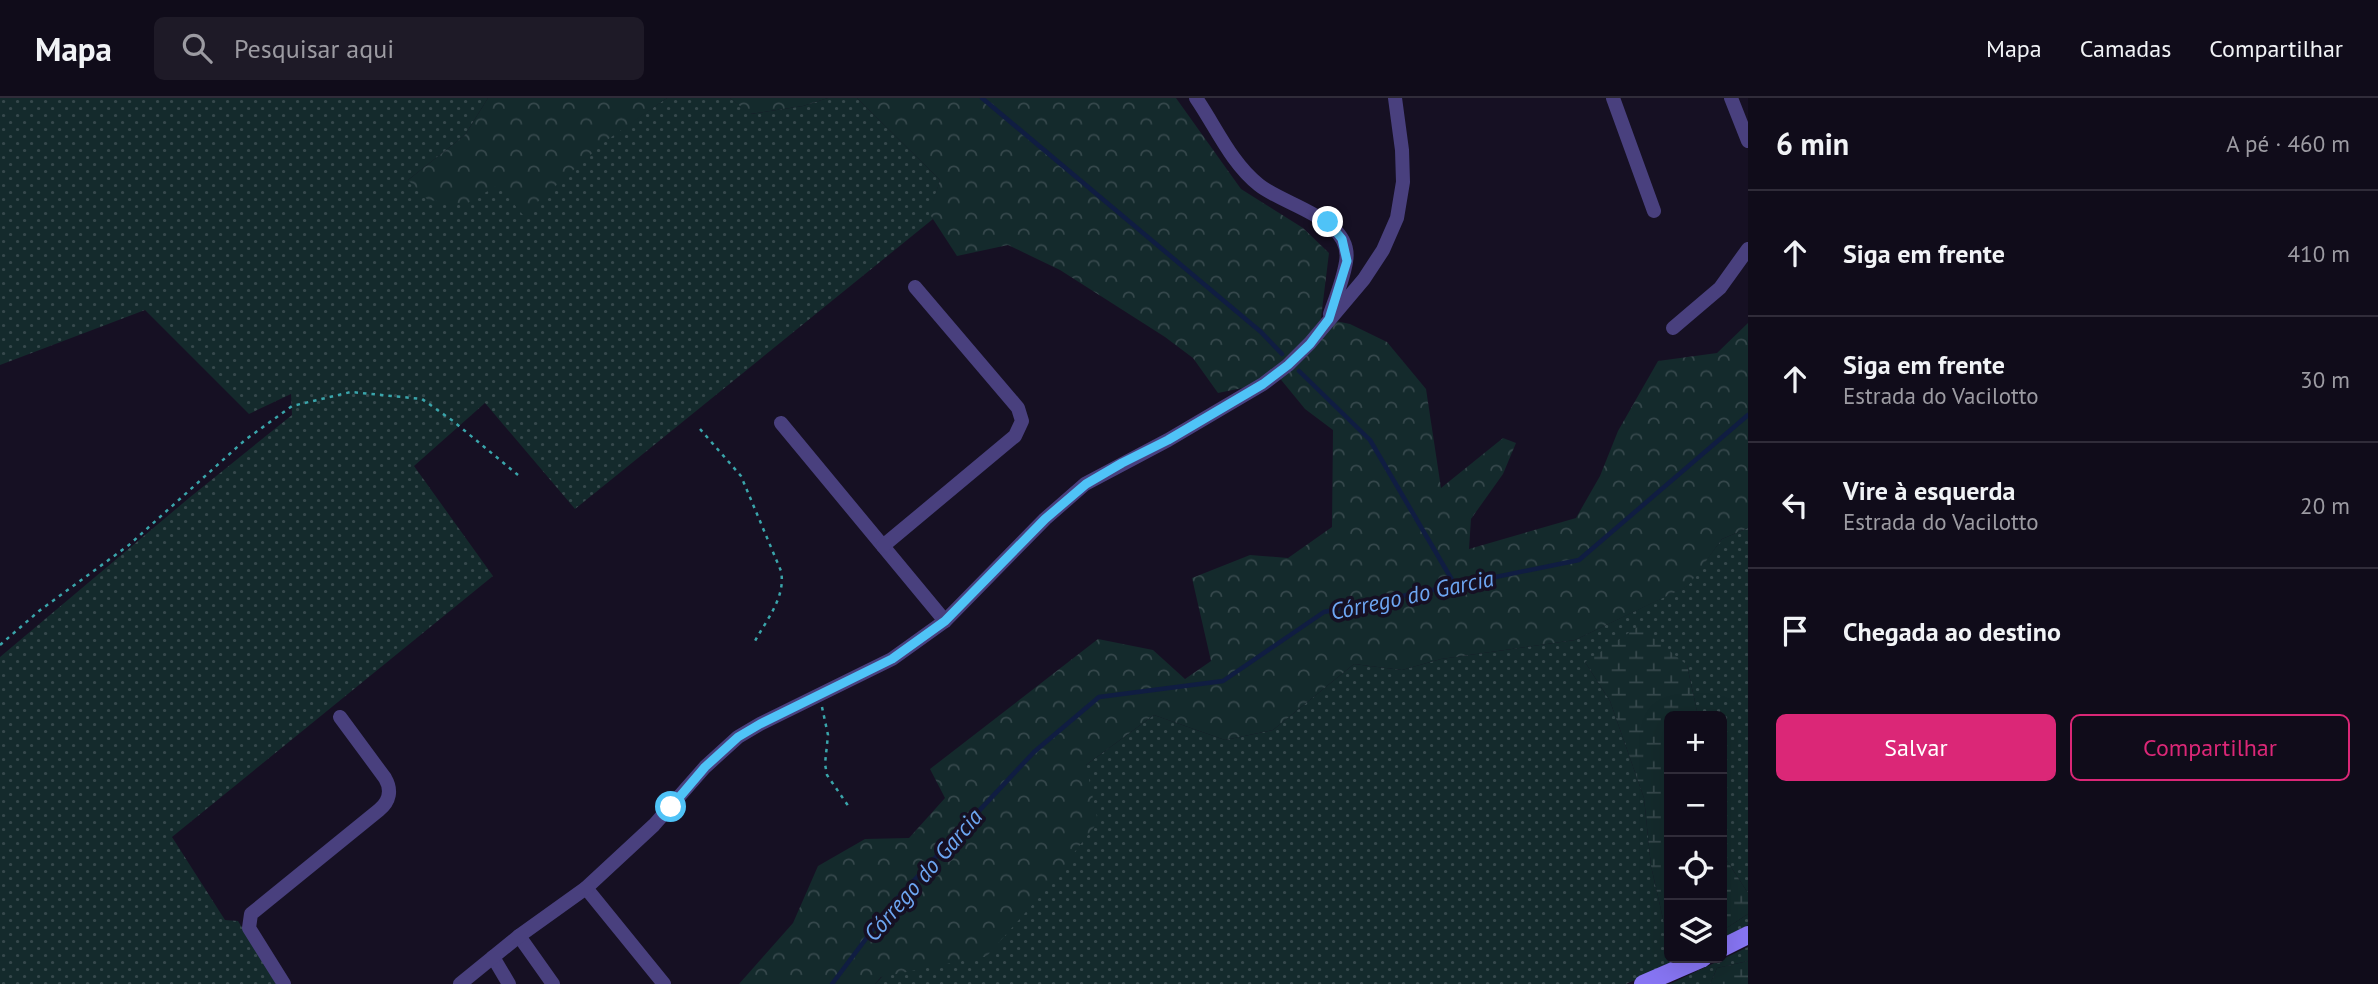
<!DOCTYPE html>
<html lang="pt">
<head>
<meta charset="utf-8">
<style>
	:root { --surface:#100c1a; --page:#1e1a27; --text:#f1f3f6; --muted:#9c9ba2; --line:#302c39; --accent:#db2777 }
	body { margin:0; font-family:"PT Sans",sans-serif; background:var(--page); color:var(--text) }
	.controls { position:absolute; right:21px; bottom:21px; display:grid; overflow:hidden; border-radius:10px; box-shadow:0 7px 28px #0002 }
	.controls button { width:63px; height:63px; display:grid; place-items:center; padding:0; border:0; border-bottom:2px solid var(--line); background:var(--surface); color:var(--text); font:35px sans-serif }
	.stop { position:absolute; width:21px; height:21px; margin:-16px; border:5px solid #4fc3f7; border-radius:50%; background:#fff }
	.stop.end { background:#4fc3f7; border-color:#fff; box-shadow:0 2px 7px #0008 }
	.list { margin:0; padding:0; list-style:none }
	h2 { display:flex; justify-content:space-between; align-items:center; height:91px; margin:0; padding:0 28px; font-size:30px }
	h2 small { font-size:23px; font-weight:400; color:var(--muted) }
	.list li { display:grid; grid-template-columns:46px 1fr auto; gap:21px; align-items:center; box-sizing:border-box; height:126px; padding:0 28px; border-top:2px solid var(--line) }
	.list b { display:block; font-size:26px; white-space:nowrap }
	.list p { margin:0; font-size:23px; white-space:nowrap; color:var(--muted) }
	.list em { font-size:23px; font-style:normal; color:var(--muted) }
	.actions { display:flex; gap:14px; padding:21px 28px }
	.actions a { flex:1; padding:16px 0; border:2px solid var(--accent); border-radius:10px; text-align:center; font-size:24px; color:var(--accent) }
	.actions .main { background:var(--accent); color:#fff }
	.icon { flex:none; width:38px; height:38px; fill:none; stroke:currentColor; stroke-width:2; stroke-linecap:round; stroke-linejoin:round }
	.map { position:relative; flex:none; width:1748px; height:886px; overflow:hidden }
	header { display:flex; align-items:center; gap:42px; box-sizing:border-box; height:98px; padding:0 35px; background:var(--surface); border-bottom:2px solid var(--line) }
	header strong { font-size:33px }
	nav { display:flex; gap:38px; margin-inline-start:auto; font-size:24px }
	.search { width:490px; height:63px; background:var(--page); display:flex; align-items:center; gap:18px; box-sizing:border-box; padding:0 24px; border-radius:10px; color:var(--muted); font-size:26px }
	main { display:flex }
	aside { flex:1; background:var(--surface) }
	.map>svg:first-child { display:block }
	.grass { fill:url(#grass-dots) }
	.forest { fill:url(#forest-crowns) }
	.wetland { fill:url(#wetland-marsh) }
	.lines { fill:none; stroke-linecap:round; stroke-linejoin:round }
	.stream { stroke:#101d42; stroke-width:4.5 }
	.path { stroke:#3aa5ab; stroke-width:2.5; stroke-dasharray:3.5 5; stroke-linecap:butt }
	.street { stroke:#49407e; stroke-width:14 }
	.secondary { stroke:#8775f3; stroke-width:18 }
	.route { stroke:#4fc3f7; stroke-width:9 }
	.labels { text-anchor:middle; stroke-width:7; stroke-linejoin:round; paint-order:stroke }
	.water-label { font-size:23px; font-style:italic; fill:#6da6f2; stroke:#161023 }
</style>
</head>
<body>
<header>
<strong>Mapa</strong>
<div class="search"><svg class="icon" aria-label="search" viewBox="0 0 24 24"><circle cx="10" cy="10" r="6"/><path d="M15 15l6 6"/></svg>Pesquisar aqui</div>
<nav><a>Mapa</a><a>Camadas</a><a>Compartilhar</a></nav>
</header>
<main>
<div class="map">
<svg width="1748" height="886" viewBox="0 0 1748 886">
	<defs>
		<pattern id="grass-dots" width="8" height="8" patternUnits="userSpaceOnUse" patternTransform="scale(1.75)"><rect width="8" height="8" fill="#142a2c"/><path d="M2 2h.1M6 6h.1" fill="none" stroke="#36484c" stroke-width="1.8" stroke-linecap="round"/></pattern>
		<pattern id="forest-crowns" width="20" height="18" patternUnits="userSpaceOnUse" patternTransform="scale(1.75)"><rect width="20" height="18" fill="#142a2c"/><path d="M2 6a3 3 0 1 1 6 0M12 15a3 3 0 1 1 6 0" fill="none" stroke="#36484c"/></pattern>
		<pattern id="wetland-marsh" width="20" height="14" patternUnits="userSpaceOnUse" patternTransform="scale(1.75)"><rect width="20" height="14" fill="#142a2c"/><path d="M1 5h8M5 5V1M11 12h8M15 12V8" fill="none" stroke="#36484c"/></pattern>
	</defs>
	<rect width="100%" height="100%" fill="#161023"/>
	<g class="grass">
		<path d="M 0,0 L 488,0 L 465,37 L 408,82 L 498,87 L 607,41 L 667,0 L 730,0 L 751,16 L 803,8 L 828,0 L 857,0 L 940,82 L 930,115 L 933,121 L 575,411 L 485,305 L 414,368 L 493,478 L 172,739 L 225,822 L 238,823 L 277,886 L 0,886 L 0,559 L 189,400 L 292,317 L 291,296 L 249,316 L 145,212 L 0,267 Z"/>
		<path d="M 1748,430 L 1748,795 L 1722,755 L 1722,618 L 1698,618 L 1687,567 L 1585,564 L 1610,603 L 1644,700 L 1651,768 L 1669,847 L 1669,860 L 1685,860 L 1626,886 L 875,886 L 1086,667 L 1154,617 L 1225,642 L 1273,632 L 1354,566 L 1402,572 L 1441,561 L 1575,542 L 1687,488 L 1722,441 Z"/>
		<path d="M 1748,816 L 1748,827 L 1722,842 L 1722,833 Z"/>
		<path d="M 1748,849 L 1748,863 L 1717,870 L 1710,886 L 1670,886 Z"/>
	</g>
	<g class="forest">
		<path d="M 488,0 L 667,0 L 607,42 L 523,117 L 498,87 L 466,106 L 428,102 L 408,82 L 465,37 Z"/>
		<path d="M 730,0 L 828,0 L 803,8 L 750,16 Z"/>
		<path d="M 857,0 L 1176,0 L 1241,91 L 1303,130 L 1329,155 L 1321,220 L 1350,226 L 1387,244 L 1426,291 L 1441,390 L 1503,340 L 1516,345 L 1503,376 L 1471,421 L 1469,451 L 1576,420 L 1600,378 L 1618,333 L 1658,263 L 1717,255 L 1748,225 L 1748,430 L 1722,441 L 1688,488 L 1575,542 L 1441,561 L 1402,572 L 1354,566 L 1273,632 L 1225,642 L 1154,617 L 1086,667 L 1098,724 L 1041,797 L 987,858 L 881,879 L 875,886 L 739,886 L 793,825 L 818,768 L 865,741 L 909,740 L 945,700 L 930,671 L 1098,541 L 1153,552 L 1185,581 L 1211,563 L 1192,480 L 1250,457 L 1288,460 L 1332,429 L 1333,332 L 1305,311 L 1273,272 L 1247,289 L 1218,295 L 1193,260 L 1165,239 L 1060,172 L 1008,147 L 957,158 L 929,115 L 940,82 Z"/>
	</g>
	<g class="wetland">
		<path d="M 1639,528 L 1687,567 L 1698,618 L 1669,618 L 1669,847 L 1651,768 L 1644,700 L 1610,603 L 1585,564 Z"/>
		<path d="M 1722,755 L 1748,795 L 1748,816 L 1722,833 Z"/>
		<path d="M 1748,863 L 1748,886 L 1710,886 L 1717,870 Z"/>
	</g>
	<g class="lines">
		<g class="stream">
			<path d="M 982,0 L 1261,234 L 1282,256"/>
			<path d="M 1299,273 L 1370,342 L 1455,487"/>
			<path d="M 832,886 L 892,806 L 1034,654 L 1099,599 L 1223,583 L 1324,514 L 1579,462 L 1748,317"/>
		</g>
		<g class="path">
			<path d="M 700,331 L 741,378 L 781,473 C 786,499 767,521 755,543"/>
			<path d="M 0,547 L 39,513 L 129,447 L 245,342 L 292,308 L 351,294 L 422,301 L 453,323 L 518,377"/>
			<path d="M 822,609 L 828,637 L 825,666 L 827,677 L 849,709"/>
		</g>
		<g class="street">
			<path d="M 1196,0 C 1216,29 1231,65 1259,87 C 1285,108 1354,121 1346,164 C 1343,182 1336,199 1330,216"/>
			<path d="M 1613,0 L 1654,113"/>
			<path d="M 1731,0 L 1748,43"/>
			<path d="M 1673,230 L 1720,190 L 1748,151"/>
			<path d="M 781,325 L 945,523"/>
			<path d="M 883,448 L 1015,338 L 1022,323 L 1018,310 L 915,189"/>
			<path d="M 586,790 L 664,886"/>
			<path d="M 519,838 L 553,886"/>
			<path d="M 493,859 L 509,886"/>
			<path d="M 284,886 L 249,830 L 251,816 L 379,712 C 390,703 392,692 385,680 L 340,619"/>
			<path d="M 460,886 L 519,838 L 586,790 L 654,727 L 705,669 L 738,639 L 760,626 L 892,561 L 945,523 L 1045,421 L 1085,386 L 1168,342 L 1263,286 L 1288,267 L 1310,245 L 1364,181 L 1383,152 L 1397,120 L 1403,84 L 1402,52 L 1395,0"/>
		</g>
		<g class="secondary">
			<path d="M 1722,850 L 1748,837"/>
			<path d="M 1643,886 L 1703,860"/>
		</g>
	</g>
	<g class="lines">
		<path class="route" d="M 671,709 L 705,669 L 738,639 L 760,626 L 892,561 L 945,523 L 1045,421 L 1086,386 L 1122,365 L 1168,342 L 1263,286 L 1288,267 L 1310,246 L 1329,221 L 1347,163 L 1342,141 L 1328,124"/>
	</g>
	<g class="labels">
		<g class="water-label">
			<text transform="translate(1412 497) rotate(-12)" y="8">Córrego do Garcia</text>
			<text transform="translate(923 777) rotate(-49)" y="8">Córrego do Garcia</text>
		</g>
	</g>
</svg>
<div class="controls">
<button>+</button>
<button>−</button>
<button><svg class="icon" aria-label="locate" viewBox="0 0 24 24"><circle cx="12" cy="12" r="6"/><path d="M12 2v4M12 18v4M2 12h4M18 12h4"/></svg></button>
<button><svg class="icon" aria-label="layers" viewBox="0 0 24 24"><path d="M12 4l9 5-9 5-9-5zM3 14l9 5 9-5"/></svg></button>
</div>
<div class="stop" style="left:671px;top:709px"></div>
<div class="stop end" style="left:1328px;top:124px"></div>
</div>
<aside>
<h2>6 min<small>A pé · 460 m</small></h2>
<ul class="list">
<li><svg class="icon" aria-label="ahead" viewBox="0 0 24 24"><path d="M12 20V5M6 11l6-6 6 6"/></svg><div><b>Siga em frente</b></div><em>410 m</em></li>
<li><svg class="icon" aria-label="ahead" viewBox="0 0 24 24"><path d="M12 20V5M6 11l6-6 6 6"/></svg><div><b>Siga em frente</b><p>Estrada do Vacilotto</p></div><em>30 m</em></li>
<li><svg class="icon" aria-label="left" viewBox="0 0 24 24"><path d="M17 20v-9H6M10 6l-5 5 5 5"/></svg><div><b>Vire à esquerda</b><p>Estrada do Vacilotto</p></div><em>20 m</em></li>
<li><svg class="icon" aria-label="arrive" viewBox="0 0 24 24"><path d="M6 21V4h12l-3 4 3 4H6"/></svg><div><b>Chegada ao destino</b></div></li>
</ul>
<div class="actions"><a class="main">Salvar</a><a>Compartilhar</a></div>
</aside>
</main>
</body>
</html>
